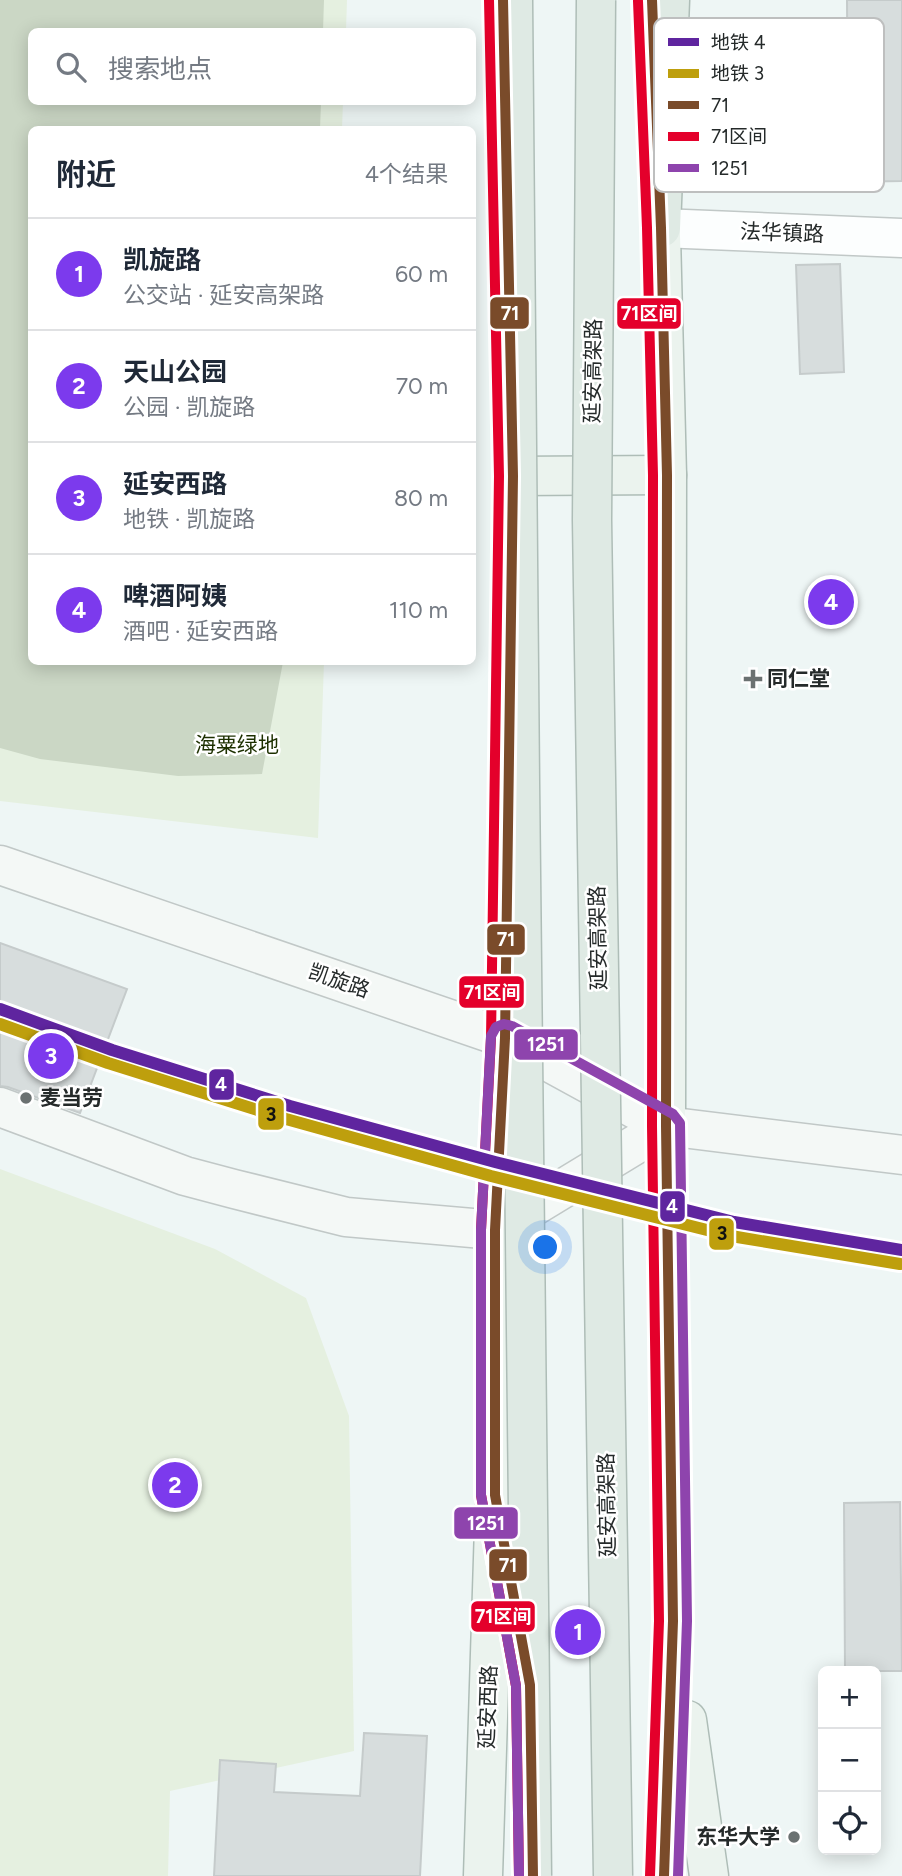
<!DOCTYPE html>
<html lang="zh">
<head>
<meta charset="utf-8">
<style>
	:root { --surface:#fff; --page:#f6f6f7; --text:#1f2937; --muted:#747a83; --line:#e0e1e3; --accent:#7c3aed }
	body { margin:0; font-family:Figtree,"Noto Sans SC",sans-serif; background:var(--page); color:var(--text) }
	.controls { position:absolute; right:21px; bottom:21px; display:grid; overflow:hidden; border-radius:10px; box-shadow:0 4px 18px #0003 }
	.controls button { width:63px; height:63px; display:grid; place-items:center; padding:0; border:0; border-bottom:2px solid var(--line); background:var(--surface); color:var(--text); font:35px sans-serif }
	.you { position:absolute; left:546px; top:1248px; width:24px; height:24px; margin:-18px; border:5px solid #fff; border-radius:50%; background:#1a73e8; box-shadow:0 0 0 10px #1a73e833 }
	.badge { display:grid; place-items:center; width:46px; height:46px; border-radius:50%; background:var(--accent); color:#fff; font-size:23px; font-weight:700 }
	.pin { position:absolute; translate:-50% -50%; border:4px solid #fff; box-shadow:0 2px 7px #0006 }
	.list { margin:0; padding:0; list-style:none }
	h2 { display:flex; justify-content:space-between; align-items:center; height:91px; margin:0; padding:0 28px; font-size:30px }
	h2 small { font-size:23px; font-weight:400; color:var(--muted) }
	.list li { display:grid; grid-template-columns:46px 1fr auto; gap:21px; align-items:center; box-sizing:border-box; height:112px; padding:0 28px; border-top:2px solid var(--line) }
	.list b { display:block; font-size:26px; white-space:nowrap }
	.list p { margin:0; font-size:23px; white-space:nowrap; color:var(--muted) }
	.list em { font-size:23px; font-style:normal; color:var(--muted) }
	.icon { flex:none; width:38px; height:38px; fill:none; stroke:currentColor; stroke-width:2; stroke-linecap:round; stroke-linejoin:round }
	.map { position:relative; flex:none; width:902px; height:1876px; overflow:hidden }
	.search { position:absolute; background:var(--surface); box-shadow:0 4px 18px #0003; left:28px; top:28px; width:448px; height:77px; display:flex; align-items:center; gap:18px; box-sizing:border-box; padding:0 24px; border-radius:10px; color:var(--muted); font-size:26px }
	.panel { position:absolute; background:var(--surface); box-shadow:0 4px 18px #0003; left:28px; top:126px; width:448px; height:539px; border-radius:10px }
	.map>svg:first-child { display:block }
	.green { fill:#e5f0e0 }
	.forest { fill:#cbd7c5 }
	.building { fill:#d7dddd; stroke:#c5cbcb; stroke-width:2 }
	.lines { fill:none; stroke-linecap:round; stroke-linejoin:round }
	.street-casing { stroke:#c1c8c7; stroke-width:41 }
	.secondary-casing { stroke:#c1c8c7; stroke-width:41 }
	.primary-casing { stroke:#aebdb7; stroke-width:41 }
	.highway-casing { stroke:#aebdb7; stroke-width:41 }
	.street { stroke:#fcfefe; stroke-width:38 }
	.secondary { stroke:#f4f8f6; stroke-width:38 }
	.primary { stroke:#ebf3ee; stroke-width:38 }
	.highway { stroke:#dfeae4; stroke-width:38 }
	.highway-bridge-casing { stroke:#aebdb7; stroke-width:41; stroke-linecap:butt }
	.highway-bridge { stroke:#dfeae4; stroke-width:38 }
	.bus-1-casing { stroke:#fff; stroke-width:16 }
	.bus-2-casing { stroke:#fff; stroke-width:16 }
	.bus-3-casing { stroke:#fff; stroke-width:16 }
	.bus-1 { stroke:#7a4b2a; stroke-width:10 }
	.bus-2 { stroke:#e4002b; stroke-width:10 }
	.bus-3 { stroke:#8e44ad; stroke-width:10 }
	.metro-1-casing { stroke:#fff; stroke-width:18 }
	.metro-2-casing { stroke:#fff; stroke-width:18 }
	.metro-1 { stroke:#5f259f; stroke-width:12 }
	.metro-2 { stroke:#be9f0d; stroke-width:12 }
	.poi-dot { fill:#6b7171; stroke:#fff; stroke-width:2.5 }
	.labels { text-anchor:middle; stroke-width:5; stroke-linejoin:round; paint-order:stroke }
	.street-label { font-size:21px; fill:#252a2a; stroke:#fff }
	.poi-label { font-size:21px; font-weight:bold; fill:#252a2a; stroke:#fff; text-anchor:start }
	.park-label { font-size:21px; fill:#1d3000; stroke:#fff }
	.key { fill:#fff; stroke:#bebfbf; stroke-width:2 }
	.key-label { font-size:19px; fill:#252a2a }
	.line-badge { stroke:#fff; stroke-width:2.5 }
	.badge-label { font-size:19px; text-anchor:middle; font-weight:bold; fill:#fff }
	.pale-badge-label { font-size:19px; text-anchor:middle; font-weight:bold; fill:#111 }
</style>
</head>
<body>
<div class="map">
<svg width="902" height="1876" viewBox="0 0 902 1876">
	<rect width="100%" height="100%" fill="#eef6f5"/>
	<g class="green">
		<path d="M 0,0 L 347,0 L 346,31 L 32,32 L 32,102 L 343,102 L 342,129 L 32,130 L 32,662 L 324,662 L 318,838 L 0,801 Z"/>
		<path d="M 0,1169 L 215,1249 L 306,1298 L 349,1416 L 354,1751 L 170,1791 L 168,1876 L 0,1876 Z"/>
	</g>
	<path class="forest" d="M 0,0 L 324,0 L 323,31 L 32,32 L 32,102 L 321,102 L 320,129 L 32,130 L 32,662 L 283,662 L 262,774 L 178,776 L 40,759 L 0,748 Z"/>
	<g class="building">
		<path d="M 847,0 L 902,0 L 902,181 L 848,182 Z"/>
		<path d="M 840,264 L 844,372 L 800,374 L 796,265 Z"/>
		<path d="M 0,943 L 127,989 L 80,1113 L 8,1087 L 0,1086 Z"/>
		<path d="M 900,1502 L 902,1671 L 845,1671 L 844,1503 Z"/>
		<path d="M 364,1733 L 427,1736 L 420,1876 L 214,1876 L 220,1760 L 276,1764 L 274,1792 L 360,1796 Z"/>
	</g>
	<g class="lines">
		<defs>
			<path id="street" d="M 661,228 L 902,238"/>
			<g id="secondary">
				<path d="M 0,865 L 505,1038 L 666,1126 L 902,1155"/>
				<path d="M 0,1107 L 185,1176 L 234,1189 L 346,1217 L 495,1230 L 666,1126"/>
			</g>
			<g id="primary">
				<path d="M 660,195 L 667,475 L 666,1126 L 673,1621 L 664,1876"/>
				<path d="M 513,476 L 667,475"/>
				<path d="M 687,1720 L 709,1876"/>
				<path d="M 483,1876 L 495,1495 L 495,1230 L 505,1004"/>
			</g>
			<path id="highway" d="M 661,228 L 670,0"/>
		</defs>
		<use href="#street" class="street-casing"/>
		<use href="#secondary" class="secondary-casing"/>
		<use href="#primary" class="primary-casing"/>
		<use href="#highway" class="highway-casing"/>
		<use href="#street" class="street"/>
		<use href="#secondary" class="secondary"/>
		<use href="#primary" class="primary"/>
		<use href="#highway" class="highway"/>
		<defs>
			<g id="highway-bridge">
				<path d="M 513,0 L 520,782 L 532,1876"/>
				<path d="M 596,0 L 592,520 L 613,1876"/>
			</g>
		</defs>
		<use href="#highway-bridge" class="highway-bridge-casing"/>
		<use href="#highway-bridge" class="highway-bridge"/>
		<defs>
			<g id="bus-1">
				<path d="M 503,0 L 513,476 L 505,1038 L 495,1230 L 495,1495 L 530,1685 L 533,1876"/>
				<path d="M 652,0 L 661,228 L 667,475 L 666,1126 L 673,1621 L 664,1876"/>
			</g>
			<g id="bus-2">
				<path d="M 489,0 L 499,476 L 491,1038 L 481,1230 L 481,1495 L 516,1686 L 519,1876"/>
				<path d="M 638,1 L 647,228 L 653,475 L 652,1126 L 659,1621 L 650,1876"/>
			</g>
			<path id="bus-3" d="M 519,1876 L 516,1686 L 481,1495 L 481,1230 L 491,1036 L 496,1027 L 504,1024 L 512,1026 L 673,1114 L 680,1123 L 687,1621 L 678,1876"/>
		</defs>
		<use href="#bus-1" class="bus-1-casing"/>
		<use href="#bus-2" class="bus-2-casing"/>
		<use href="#bus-3" class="bus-3-casing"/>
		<use href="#bus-1" class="bus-1"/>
		<use href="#bus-2" class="bus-2"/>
		<use href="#bus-3" class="bus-3"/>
		<defs>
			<path id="metro-1" d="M 0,1009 L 112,1050 L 290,1106 L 495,1162 L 734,1222 L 902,1250"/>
			<path id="metro-2" d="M 0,1024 L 108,1063 L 286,1119 L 491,1176 L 731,1236 L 900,1264"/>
		</defs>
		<use href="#metro-1" class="metro-1-casing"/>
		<use href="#metro-2" class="metro-2-casing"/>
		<use href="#metro-1" class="metro-1"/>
		<use href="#metro-2" class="metro-2"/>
	</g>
	<g class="poi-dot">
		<path d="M749.5 668.5h7v7h7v7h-7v7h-7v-7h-7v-7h7z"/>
		<circle cx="26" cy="1098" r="7"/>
		<circle cx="794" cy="1837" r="7"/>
	</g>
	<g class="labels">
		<g class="street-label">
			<text transform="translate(782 233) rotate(2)" y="7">法华镇路</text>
			<text transform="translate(593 371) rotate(-89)" y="7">延安高架路</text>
			<text transform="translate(598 938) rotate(-91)" y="7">延安高架路</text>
			<text transform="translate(339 981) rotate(19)" y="7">凯旋路</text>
			<text transform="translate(607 1505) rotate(-91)" y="7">延安高架路</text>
			<text transform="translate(488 1707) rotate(-88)" y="7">延安西路</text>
		</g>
		<g class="poi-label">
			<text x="767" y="686">同仁堂</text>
			<text x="40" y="1105">麦当劳</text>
			<text x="780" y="1844" text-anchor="end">东华大学</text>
		</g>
		<g class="park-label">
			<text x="237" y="752">海粟绿地</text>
		</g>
	</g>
	<rect x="654" y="18" width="230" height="174" rx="10" class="key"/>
	<rect x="668" y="38" width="31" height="8" fill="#5f259f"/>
	<rect x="668" y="69" width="31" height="9" fill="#be9f0d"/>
	<rect x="668" y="101" width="31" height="8" fill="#7a4b2a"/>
	<rect x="668" y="132" width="31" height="9" fill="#e4002b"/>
	<rect x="668" y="164" width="31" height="8" fill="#8e44ad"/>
	<g class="key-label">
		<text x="711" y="49">地铁 4</text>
		<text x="711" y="80">地铁 3</text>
		<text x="711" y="112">71</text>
		<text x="711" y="143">71区间</text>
		<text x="711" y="175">1251</text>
	</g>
	<g class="line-badge">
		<rect x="489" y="296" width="41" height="34" rx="7" fill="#7a4b2a"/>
		<rect x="616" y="297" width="66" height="33" rx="7" fill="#e4002b"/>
		<rect x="486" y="923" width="40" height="33" rx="7" fill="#7a4b2a"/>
		<rect x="458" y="975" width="67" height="34" rx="7" fill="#e4002b"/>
		<rect x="513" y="1028" width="66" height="33" rx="7" fill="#8e44ad"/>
		<rect x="208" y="1068" width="27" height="33" rx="7" fill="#5f259f"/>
		<rect x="257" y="1097" width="28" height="34" rx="7" fill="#be9f0d"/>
		<rect x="659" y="1190" width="27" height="33" rx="7" fill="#5f259f"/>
		<rect x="708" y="1217" width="27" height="34" rx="7" fill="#be9f0d"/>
		<rect x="453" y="1506" width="66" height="34" rx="7" fill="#8e44ad"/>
		<rect x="488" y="1548" width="40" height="34" rx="7" fill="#7a4b2a"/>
		<rect x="470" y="1600" width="66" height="33" rx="7" fill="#e4002b"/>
	</g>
	<g class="badge-label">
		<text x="510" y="320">71</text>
		<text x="649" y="320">71区间</text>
		<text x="506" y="946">71</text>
		<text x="492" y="999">71区间</text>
		<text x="546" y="1051">1251</text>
		<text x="221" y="1091">4</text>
		<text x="672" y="1213">4</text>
		<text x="486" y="1530">1251</text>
		<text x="508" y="1572">71</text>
		<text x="503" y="1623">71区间</text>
	</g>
	<g class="pale-badge-label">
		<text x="271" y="1121">3</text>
		<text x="722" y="1240">3</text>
	</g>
</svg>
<div class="controls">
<button>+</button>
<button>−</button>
<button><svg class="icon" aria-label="locate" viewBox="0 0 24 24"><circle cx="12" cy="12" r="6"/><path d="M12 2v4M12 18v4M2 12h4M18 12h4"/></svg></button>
</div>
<div class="you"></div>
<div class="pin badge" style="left:578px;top:1632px">1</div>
<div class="pin badge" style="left:175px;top:1485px">2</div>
<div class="pin badge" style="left:51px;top:1056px">3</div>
<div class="pin badge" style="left:831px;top:602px">4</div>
<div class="search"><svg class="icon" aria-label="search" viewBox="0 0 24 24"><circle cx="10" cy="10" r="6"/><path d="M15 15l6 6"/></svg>搜索地点</div>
<section class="panel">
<h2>附近<small>4个结果</small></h2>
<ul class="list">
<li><span class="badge">1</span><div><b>凯旋路</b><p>公交站 · 延安高架路</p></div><em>60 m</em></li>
<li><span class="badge">2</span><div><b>天山公园</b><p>公园 · 凯旋路</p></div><em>70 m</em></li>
<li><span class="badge">3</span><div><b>延安西路</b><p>地铁 · 凯旋路</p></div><em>80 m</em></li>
<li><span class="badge">4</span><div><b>啤酒阿姨</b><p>酒吧 · 延安西路</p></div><em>110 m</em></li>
</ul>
</section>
</div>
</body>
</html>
